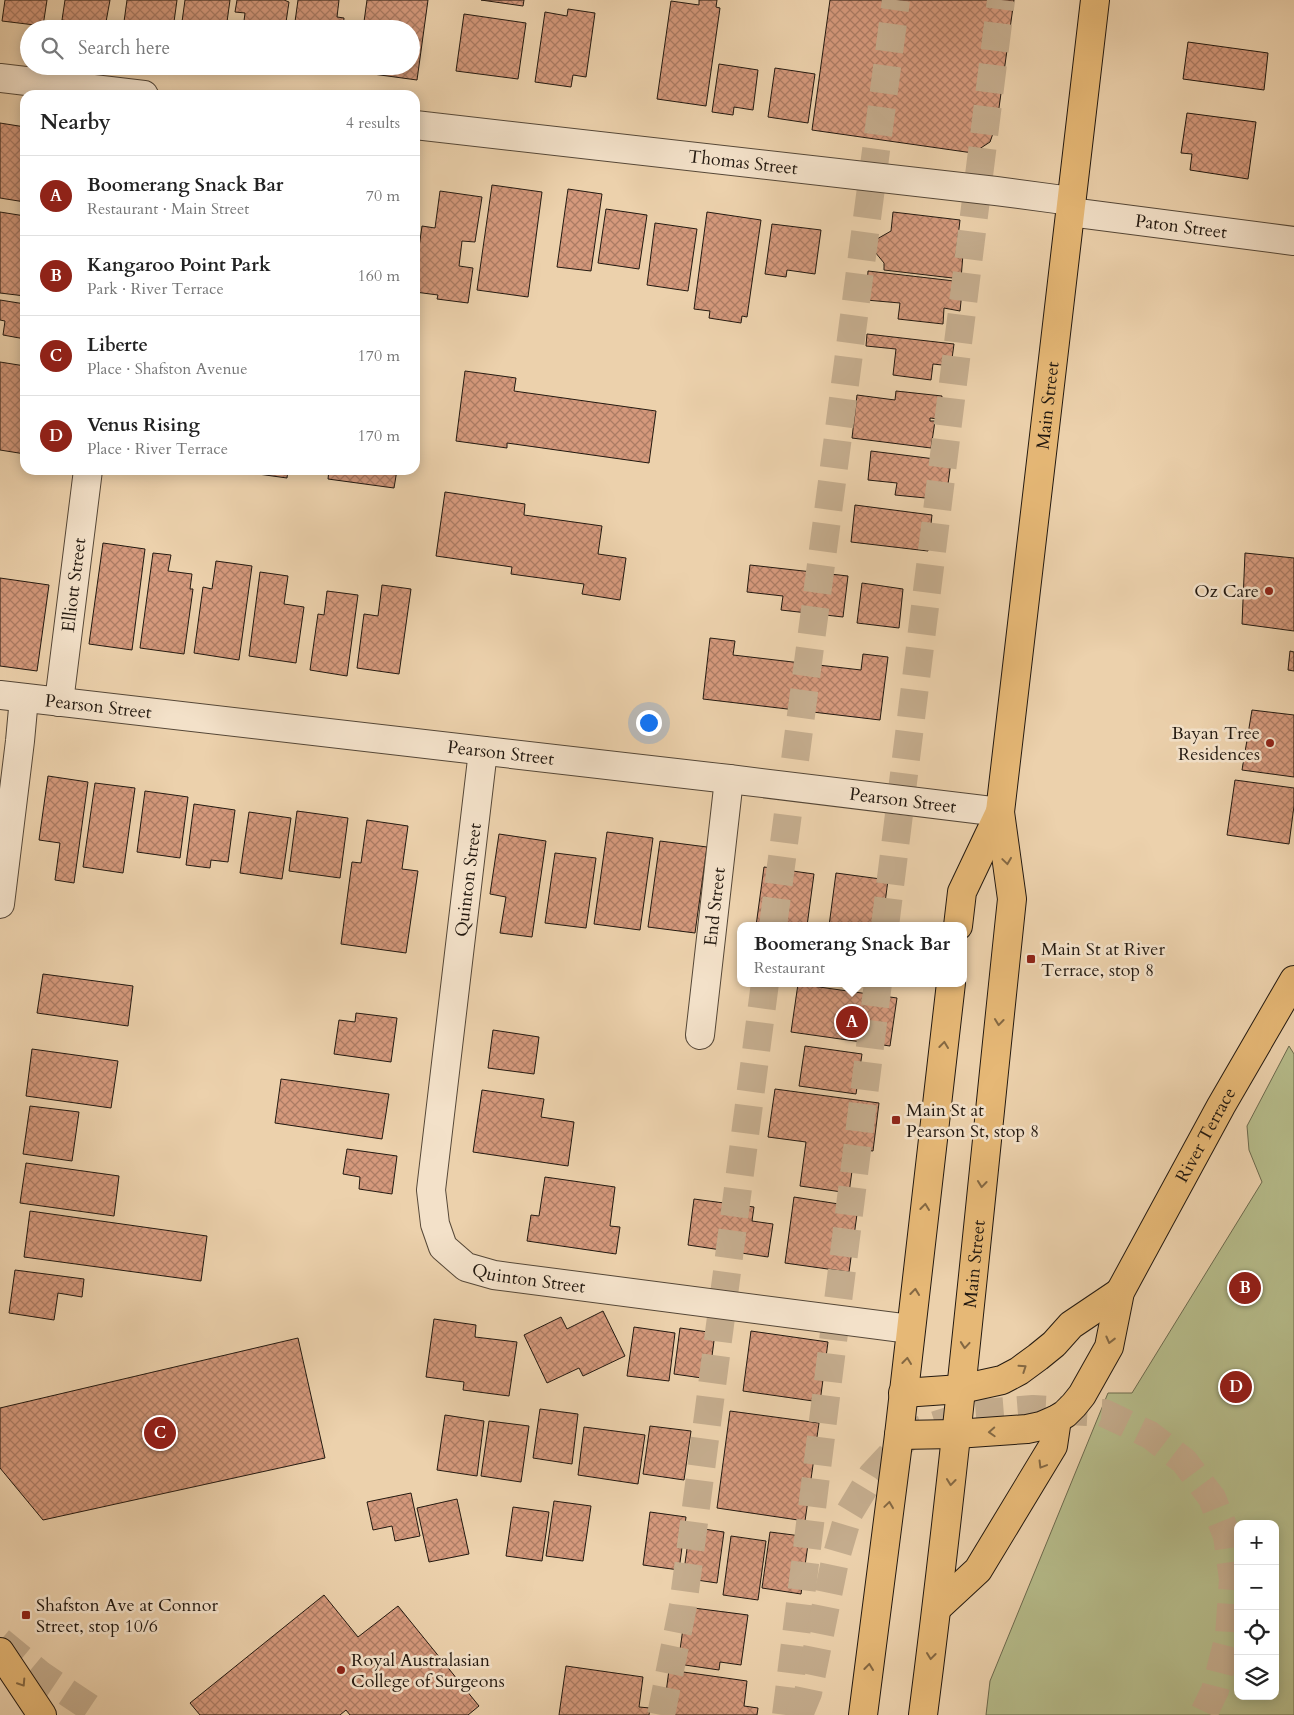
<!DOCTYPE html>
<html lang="en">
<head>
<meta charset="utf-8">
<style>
	:root { --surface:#fff; --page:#f2f2f2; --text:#222; --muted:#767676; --line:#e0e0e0; --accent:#8f2418 }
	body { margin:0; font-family:Cardo,serif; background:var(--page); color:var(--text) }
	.controls { position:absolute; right:15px; bottom:15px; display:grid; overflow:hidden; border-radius:10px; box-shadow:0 2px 12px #0003 }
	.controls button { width:45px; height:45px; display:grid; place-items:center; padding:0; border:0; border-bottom:1px solid var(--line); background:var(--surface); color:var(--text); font:25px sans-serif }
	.you { position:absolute; left:648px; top:722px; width:18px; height:18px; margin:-12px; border:4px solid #fff; border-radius:50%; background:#1a73e8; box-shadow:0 0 0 8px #1a73e833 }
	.badge { display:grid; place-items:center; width:32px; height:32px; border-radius:50%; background:var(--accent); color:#fff; font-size:16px; font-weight:700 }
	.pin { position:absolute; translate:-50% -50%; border:2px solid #fff; box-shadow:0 1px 5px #0006 }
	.popup { position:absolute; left:737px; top:922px; width:230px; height:65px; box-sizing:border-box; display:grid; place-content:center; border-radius:10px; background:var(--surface); filter:drop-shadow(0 1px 4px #0005); font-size:16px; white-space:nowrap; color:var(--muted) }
	.popup b { font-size:19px; color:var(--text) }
	.popup::after { content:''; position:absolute; left:50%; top:100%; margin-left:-10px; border:10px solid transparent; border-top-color:var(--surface) }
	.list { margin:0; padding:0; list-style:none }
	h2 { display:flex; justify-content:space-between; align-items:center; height:65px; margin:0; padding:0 20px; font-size:21px }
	h2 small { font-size:16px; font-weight:400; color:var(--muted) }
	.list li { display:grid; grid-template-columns:32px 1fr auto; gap:15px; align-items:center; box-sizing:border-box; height:80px; padding:0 20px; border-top:1px solid var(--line) }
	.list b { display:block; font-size:19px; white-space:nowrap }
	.list p { margin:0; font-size:16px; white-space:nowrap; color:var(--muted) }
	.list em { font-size:16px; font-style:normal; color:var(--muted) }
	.icon { flex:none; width:28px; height:28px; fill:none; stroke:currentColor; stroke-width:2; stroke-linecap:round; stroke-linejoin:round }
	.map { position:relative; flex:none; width:1294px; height:1715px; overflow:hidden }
	.search { position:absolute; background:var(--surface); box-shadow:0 2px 12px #0003; left:20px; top:20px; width:400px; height:55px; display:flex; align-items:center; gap:12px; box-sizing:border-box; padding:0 18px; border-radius:28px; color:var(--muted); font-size:19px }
	.panel { position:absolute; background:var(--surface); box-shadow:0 2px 12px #0003; left:20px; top:90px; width:400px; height:385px; border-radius:15px }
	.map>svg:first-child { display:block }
	.green { fill:#b6bc8b; stroke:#6c6a4e; fill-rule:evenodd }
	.building { fill:url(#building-cross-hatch); stroke:#231910 }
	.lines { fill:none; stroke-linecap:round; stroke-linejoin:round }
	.highway-tunnel { stroke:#c4ac8d; stroke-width:28; stroke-dasharray:28 14; stroke-linecap:butt }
	.minor-casing { stroke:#554737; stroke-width:30 }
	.major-casing { stroke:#231910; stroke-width:30 }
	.highway-casing { stroke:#231910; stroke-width:30 }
	.minor { stroke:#f3e1c9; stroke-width:28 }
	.major { stroke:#e6b876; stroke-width:28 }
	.highway { stroke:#e6b876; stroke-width:28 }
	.oneway { stroke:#846843 }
	.poi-dot { fill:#8f2418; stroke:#f3e1c9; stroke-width:2 }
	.labels { text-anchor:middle; stroke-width:5; stroke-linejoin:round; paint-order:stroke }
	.street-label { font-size:18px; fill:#231910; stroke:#f3e1c9 }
	.poi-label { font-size:18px; fill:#231910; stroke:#f3e1c9; text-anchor:start }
</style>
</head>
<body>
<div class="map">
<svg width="1294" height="1715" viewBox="0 0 1294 1715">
	<defs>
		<pattern id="building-cross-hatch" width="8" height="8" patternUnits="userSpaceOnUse" patternTransform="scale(1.25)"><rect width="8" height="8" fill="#d5997c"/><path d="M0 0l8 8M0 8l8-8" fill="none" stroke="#ac7c64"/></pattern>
	</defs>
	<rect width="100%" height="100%" fill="#ecd1ac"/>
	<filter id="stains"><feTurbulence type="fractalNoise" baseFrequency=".004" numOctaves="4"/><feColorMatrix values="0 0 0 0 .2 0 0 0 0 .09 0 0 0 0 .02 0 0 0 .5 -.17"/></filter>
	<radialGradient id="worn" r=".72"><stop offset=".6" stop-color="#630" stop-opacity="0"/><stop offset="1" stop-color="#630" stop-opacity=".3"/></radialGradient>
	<path class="green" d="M 1289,1046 L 1294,1054 L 1294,1715 L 986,1715 L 990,1681 L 1108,1393 L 1132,1393 L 1262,1182 L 1249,1150 L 1247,1126 ZM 1238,1524 L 1275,1524 L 1275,1696 L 1238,1696 Z"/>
	<g class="building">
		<path d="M 5,0 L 47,0 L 43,26 L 2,21 Z"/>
		<path d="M 65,0 L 110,0 L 106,22 L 114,23 L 113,29 L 81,29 L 82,23 L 62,20 Z"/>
		<path d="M 127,0 L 177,0 L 173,29 L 123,29 Z"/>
		<path d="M 185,0 L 230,0 L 226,29 L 181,29 Z"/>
		<path d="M 237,0 L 284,0 L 289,2 L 285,29 L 243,29 L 245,13 L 235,12 Z"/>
		<path d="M 298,0 L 339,0 L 337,17 L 344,18 L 343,29 L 294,29 Z"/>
		<path d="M 367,0 L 428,0 L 417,80 L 358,72 L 358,66 L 411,66 L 411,29 L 363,29 Z"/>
		<path d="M 481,0 L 524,0 L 523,6 Z"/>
		<path d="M 699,0 L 717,0 L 716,7 L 720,8 L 706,106 L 657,99 L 671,1 L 699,5 Z"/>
		<path d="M 830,0 L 1014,0 L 997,122 L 990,142 L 973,153 L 812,130 Z"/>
		<path d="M 568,9 L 595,13 L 586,77 L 573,75 L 571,87 L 535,82 L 545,12 L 567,16 Z"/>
		<path d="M 464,14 L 526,23 L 518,79 L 456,71 Z"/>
		<path d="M 1188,42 L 1268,53 L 1264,90 L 1183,79 Z"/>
		<path d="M 719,64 L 758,70 L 753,110 L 734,107 L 733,115 L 712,112 Z"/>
		<path d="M 775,68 L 815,74 L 808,123 L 768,117 Z"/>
		<path d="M 1187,113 L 1256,122 L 1248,179 L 1190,170 L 1192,154 L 1181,153 Z"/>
		<path d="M 0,123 L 25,127 L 25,202 L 0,198 Z"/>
		<path d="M 492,185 L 542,192 L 528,297 L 477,290 Z"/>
		<path d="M 568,189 L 602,194 L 591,271 L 557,267 Z"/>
		<path d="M 440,191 L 482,197 L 475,242 L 462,241 L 459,266 L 473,268 L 468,303 L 437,299 L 438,295 L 415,292 L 415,276 L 422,226 L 435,228 Z"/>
		<path d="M 606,209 L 647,215 L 639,269 L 598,263 Z"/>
		<path d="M 0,212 L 25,216 L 25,296 L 0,293 Z"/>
		<path d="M 707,212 L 761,220 L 747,317 L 742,316 L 741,323 L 709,318 L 710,311 L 694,309 Z"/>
		<path d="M 893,212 L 960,220 L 956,254 L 963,254 L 961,279 L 884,270 L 884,263 L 875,252 L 877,239 L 891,231 Z"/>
		<path d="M 655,223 L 697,229 L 688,291 L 647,285 Z"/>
		<path d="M 772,224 L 821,230 L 815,274 L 787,270 L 786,277 L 765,274 Z"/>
		<path d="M 868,271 L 963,282 L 960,311 L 944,308 L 943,324 L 898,319 L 900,303 L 866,300 Z"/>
		<path d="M 0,300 L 25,304 L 25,339 L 3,335 L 5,321 L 0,320 Z"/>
		<path d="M 867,334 L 954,344 L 951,366 L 933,364 L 931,380 L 893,375 L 896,349 L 866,346 Z"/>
		<path d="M 0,362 L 25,366 L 25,454 L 0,450 Z"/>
		<path d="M 465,371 L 516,378 L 514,391 L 656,411 L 649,463 L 507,443 L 507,448 L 456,441 Z"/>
		<path d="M 896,391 L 942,396 L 939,419 L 930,418 L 930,421 L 935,421 L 931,448 L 852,438 L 857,395 L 895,400 Z"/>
		<path d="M 871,451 L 951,461 L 946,500 L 895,495 L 897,483 L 868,480 Z"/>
		<path d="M 229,470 L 288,470 L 287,478 Z"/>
		<path d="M 329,470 L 397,470 L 394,488 L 328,479 Z"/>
		<path d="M 445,492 L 525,504 L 524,515 L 602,526 L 598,554 L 626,558 L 620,600 L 582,594 L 584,584 L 511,574 L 512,567 L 436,556 Z"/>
		<path d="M 855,505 L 932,515 L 928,551 L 851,542 Z"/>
		<path d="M 103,543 L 145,549 L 132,650 L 89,644 Z"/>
		<path d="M 153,553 L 171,555 L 168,571 L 192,574 L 190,589 L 193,589 L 184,654 L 140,648 Z"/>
		<path d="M 1245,553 L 1294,558 L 1294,631 L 1242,624 Z"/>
		<path d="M 216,561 L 252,566 L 239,660 L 194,653 L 203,587 L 212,589 Z"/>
		<path d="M 750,565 L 848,576 L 843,617 L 781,610 L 783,596 L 747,592 Z"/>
		<path d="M 260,572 L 288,576 L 284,604 L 304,607 L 296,663 L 249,656 Z"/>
		<path d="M 0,578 L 49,585 L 37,671 L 0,666 Z"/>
		<path d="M 862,583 L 903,589 L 899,628 L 857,623 Z"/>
		<path d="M 382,585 L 411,589 L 399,674 L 357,668 L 364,614 L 378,616 Z"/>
		<path d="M 327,591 L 358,595 L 347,676 L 310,670 L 318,614 L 324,615 Z"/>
		<path d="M 710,638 L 735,641 L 733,655 L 861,670 L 863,654 L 888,657 L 880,720 L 703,699 Z"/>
		<path d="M 1290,651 L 1294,652 L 1294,671 L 1288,670 Z"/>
		<path d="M 1252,710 L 1294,715 L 1294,777 L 1242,770 Z"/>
		<path d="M 48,776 L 88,782 L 74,883 L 55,880 L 60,843 L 39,840 Z"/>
		<path d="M 1235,780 L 1294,788 L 1294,806 L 1289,844 L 1227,835 Z"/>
		<path d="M 95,783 L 135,788 L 123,873 L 83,867 Z"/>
		<path d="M 145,791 L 188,797 L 180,858 L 137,852 Z"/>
		<path d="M 194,804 L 235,810 L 228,862 L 211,860 L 210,868 L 186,865 Z"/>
		<path d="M 297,811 L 348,818 L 340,878 L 289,871 Z"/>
		<path d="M 249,812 L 291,818 L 282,879 L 240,873 Z"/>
		<path d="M 367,820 L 408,826 L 402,869 L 418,871 L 406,953 L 341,944 L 352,862 L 361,863 Z"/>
		<path d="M 607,832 L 653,838 L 640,930 L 594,924 Z"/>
		<path d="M 499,834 L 546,841 L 532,937 L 500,933 L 506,897 L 490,894 Z"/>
		<path d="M 660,841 L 707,847 L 695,933 L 648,927 Z"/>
		<path d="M 555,853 L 596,858 L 586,928 L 545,923 Z"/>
		<path d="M 764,867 L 814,874 L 807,926 L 756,926 Z"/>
		<path d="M 836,873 L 888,880 L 882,926 L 829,926 Z"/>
		<path d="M 43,974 L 133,986 L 128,1026 L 37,1013 Z"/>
		<path d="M 798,984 L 897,998 L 890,1046 L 791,1032 Z"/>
		<path d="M 356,1013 L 397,1018 L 391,1062 L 334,1054 L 339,1020 L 355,1022 Z"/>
		<path d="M 493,1030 L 539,1037 L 534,1074 L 488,1068 Z"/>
		<path d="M 805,1046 L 862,1054 L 856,1094 L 799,1086 Z"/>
		<path d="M 32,1049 L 118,1061 L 111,1108 L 26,1096 Z"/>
		<path d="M 281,1079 L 389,1094 L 382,1139 L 275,1123 Z"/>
		<path d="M 775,1089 L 879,1103 L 873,1151 L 855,1149 L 849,1193 L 800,1186 L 806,1142 L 768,1137 Z"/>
		<path d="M 482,1090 L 544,1099 L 541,1117 L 574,1122 L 568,1166 L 473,1152 Z"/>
		<path d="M 30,1106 L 79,1112 L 72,1161 L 23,1154 Z"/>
		<path d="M 347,1149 L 397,1156 L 392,1194 L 359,1189 L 360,1177 L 343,1174 Z"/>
		<path d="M 26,1163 L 119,1176 L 114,1216 L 20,1203 Z"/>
		<path d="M 545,1177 L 615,1187 L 610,1226 L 620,1227 L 616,1254 L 527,1241 L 531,1215 L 539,1216 Z"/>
		<path d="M 794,1197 L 858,1207 L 849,1272 L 785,1263 Z"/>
		<path d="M 694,1199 L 754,1207 L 752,1221 L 773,1224 L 768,1257 L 688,1245 Z"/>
		<path d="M 30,1211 L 207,1236 L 201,1281 L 24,1257 Z"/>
		<path d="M 15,1270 L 84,1279 L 82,1297 L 58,1293 L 54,1320 L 9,1313 Z"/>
		<path d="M 603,1311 L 625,1356 L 583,1376 L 579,1368 L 547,1383 L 524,1335 L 561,1317 L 567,1329 Z"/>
		<path d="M 434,1319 L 476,1325 L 475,1337 L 517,1342 L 509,1396 L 463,1390 L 464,1382 L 426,1377 Z"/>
		<path d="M 634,1327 L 675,1333 L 669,1381 L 627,1376 Z"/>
		<path d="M 680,1328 L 715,1333 L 709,1379 L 674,1374 Z"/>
		<path d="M 751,1331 L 828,1342 L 820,1402 L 743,1391 Z"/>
		<path d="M 298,1338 L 325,1458 L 43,1520 L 0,1468 L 0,1408 Z"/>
		<path d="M 540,1409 L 578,1414 L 572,1464 L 533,1458 Z"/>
		<path d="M 730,1411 L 819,1423 L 805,1521 L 717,1508 Z"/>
		<path d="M 445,1415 L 484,1421 L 477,1476 L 437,1470 Z"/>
		<path d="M 489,1421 L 529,1426 L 521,1482 L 481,1476 Z"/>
		<path d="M 650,1426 L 691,1431 L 684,1480 L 643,1474 Z"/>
		<path d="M 584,1427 L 645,1435 L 638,1484 L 578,1475 Z"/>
		<path d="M 411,1493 L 420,1536 L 395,1541 L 392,1526 L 373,1530 L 367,1502 Z"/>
		<path d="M 457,1499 L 469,1554 L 429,1562 L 417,1508 Z"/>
		<path d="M 554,1501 L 591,1506 L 583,1561 L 546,1556 Z"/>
		<path d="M 513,1507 L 549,1512 L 542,1561 L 506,1556 Z"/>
		<path d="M 650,1512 L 686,1517 L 679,1570 L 643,1565 Z"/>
		<path d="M 690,1527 L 724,1532 L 717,1583 L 683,1578 Z"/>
		<path d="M 770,1532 L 809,1537 L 801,1594 L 762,1588 Z"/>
		<path d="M 731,1536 L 766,1541 L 758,1600 L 723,1595 Z"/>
		<path d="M 324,1595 L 358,1637 L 398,1606 L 479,1706 L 468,1715 L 350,1715 L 346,1710 L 340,1715 L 200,1715 L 190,1703 Z"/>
		<path d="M 686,1607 L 748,1615 L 741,1665 L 720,1662 L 719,1670 L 678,1664 Z"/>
		<path d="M 566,1666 L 643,1677 L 639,1707 L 650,1708 L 649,1715 L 559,1715 Z"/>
		<path d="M 669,1670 L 747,1681 L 744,1706 L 758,1708 L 757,1715 L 663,1715 Z"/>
	</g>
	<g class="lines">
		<g class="highway-tunnel">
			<path d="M 773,926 L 896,0"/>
			<path d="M 885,926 L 1001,0"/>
			<path d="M 0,1641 L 41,1675 L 101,1715"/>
			<path d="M 661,1715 L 683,1606 L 765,983"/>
			<path d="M 786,1715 L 878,983"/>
			<path d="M 799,1715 L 808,1693 L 835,1561 L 849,1513 L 872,1475 L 911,1433 L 970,1414 L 1033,1409 L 1104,1413 L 1150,1435 L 1184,1461 L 1212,1498 L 1227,1536 L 1233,1579 L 1229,1636 L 1215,1690 L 1203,1715"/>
		</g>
		<defs>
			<g id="minor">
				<path d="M 0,78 L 144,95"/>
				<path id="s1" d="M 415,125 L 996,191 L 1071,201"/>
				<path id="s2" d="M 1070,212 L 1294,241"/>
				<path id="s3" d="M 0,695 L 729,779 L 1000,812"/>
				<path id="s4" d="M 59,702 L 88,470"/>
				<path id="s5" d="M 483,751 L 431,1190 L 435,1224 L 443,1247 L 466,1267 L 494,1275 L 910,1329"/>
				<path d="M 0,904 L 20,741 L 24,698"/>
				<path id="s6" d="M 700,1035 L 729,779"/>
			</g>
			<g id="major">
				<path d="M 903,1393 L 961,1389 L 1002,1380 L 1019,1371 L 1038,1357 L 1054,1344 L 1071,1325 L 1120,1292"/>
				<path id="s7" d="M 899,1435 L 956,1434 L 1027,1429 L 1041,1426 L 1057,1419 L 1065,1414 L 1074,1405 L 1082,1395 L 1109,1347 L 1120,1292 L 1221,1106 L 1294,980"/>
				<path d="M 0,1652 L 42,1715"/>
			</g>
			<g id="highway">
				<path d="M 958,926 L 962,892 L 1000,812"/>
				<path d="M 937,1608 L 978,1570 L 1053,1446 L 1057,1419"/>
				<path d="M 863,1715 L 899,1435 L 951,983"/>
				<path id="s8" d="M 923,1715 C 958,1444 983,1171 1012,899 L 1000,812 L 1095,0"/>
			</g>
		</defs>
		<use href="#minor" class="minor-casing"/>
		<use href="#major" class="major-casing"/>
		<use href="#highway" class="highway-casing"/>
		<use href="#minor" class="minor"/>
		<use href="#major" class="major"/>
		<use href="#highway" class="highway"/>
	</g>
	<defs><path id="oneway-chevron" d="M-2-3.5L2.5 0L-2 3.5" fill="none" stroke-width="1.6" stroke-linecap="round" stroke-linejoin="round" transform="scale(1.25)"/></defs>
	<g class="oneway">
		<use href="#oneway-chevron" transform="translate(1007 861) rotate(82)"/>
		<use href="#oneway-chevron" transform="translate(999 1022) rotate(96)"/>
		<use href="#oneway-chevron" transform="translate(944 1045) rotate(-83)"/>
		<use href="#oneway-chevron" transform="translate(982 1184) rotate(96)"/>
		<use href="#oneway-chevron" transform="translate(925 1207) rotate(-83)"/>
		<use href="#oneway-chevron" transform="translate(915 1292) rotate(-84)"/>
		<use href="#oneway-chevron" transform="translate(1110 1340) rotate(104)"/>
		<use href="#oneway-chevron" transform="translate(965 1345) rotate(95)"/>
		<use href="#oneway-chevron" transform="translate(907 1361) rotate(-83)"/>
		<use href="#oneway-chevron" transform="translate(1023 1368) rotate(-34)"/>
		<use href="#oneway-chevron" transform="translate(992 1432) rotate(177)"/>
		<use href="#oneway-chevron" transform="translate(1042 1465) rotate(121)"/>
		<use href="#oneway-chevron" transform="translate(951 1482) rotate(96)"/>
		<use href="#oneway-chevron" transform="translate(889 1505) rotate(-82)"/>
		<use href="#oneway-chevron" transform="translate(931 1656) rotate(97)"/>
		<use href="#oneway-chevron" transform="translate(869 1667) rotate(-83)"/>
		<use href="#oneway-chevron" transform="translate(22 1683) rotate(57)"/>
	</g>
	<g class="poi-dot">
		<circle cx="1269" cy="591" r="5"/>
		<circle cx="1270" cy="743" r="5"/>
		<rect x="1026" y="954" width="10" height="10" rx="2.5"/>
		<rect x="891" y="1115" width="10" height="10" rx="2.5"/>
		<rect x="21" y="1610" width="10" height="10" rx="2.5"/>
		<circle cx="341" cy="1670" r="5"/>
	</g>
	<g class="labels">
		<g class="street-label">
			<text dy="6" stroke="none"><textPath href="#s1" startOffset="330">Thomas Street</textPath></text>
			<text dy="6" stroke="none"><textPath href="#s2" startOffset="112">Paton Street</textPath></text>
			<text dy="6" stroke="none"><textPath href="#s8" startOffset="1318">Main Street</textPath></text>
			<text dy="6" stroke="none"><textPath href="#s4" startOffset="118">Elliott Street</textPath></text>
			<text dy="6" stroke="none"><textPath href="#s3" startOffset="99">Pearson Street</textPath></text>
			<text dy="6" stroke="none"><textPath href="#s3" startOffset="504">Pearson Street</textPath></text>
			<text dy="6" stroke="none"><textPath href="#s3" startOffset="909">Pearson Street</textPath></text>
			<text transform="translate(468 880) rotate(-83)" y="6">Quinton Street</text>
			<text dy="6" stroke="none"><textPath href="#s6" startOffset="129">End Street</textPath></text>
			<text dy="6" stroke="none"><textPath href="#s7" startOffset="485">River Terrace</textPath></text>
			<text dy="6" stroke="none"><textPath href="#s8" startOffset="454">Main Street</textPath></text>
			<text dy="6" stroke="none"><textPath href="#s5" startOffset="595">Quinton Street</textPath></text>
		</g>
		<g class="poi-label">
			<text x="1259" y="597" text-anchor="end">Oz Care</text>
			<text x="1260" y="739" text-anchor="end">Bayan Tree<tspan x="1260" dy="21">Residences</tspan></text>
			<text x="1041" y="955">Main St at River<tspan x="1041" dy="21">Terrace, stop 8</tspan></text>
			<text x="906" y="1116">Main St at<tspan x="906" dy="21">Pearson St, stop 8</tspan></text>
			<text x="36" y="1611">Shafston Ave at Connor<tspan x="36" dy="21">Street, stop 10/6</tspan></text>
			<text x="351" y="1666">Royal Australasian<tspan x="351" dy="21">College of Surgeons</tspan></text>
		</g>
	</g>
	<rect width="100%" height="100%" filter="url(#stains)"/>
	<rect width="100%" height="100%" fill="url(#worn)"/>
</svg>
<div class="controls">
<button>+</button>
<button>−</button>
<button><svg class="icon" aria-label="locate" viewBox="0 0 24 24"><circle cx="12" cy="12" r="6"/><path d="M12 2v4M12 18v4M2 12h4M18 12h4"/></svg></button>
<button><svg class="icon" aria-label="layers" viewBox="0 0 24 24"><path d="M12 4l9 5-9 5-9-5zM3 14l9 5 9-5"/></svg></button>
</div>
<div class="you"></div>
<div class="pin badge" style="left:852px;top:1022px">A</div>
<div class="popup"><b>Boomerang Snack Bar</b>Restaurant</div>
<div class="pin badge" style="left:1245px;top:1288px">B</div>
<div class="pin badge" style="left:160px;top:1433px">C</div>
<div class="pin badge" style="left:1236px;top:1387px">D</div>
<div class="search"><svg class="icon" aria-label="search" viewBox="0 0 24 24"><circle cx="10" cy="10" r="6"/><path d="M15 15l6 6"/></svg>Search here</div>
<section class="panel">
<h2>Nearby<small>4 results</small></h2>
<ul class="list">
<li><span class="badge">A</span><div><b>Boomerang Snack Bar</b><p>Restaurant · Main Street</p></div><em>70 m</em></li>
<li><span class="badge">B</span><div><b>Kangaroo Point Park</b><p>Park · River Terrace</p></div><em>160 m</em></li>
<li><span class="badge">C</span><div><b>Liberte</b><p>Place · Shafston Avenue</p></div><em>170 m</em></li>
<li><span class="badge">D</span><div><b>Venus Rising</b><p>Place · River Terrace</p></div><em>170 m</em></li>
</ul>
</section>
</div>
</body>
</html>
